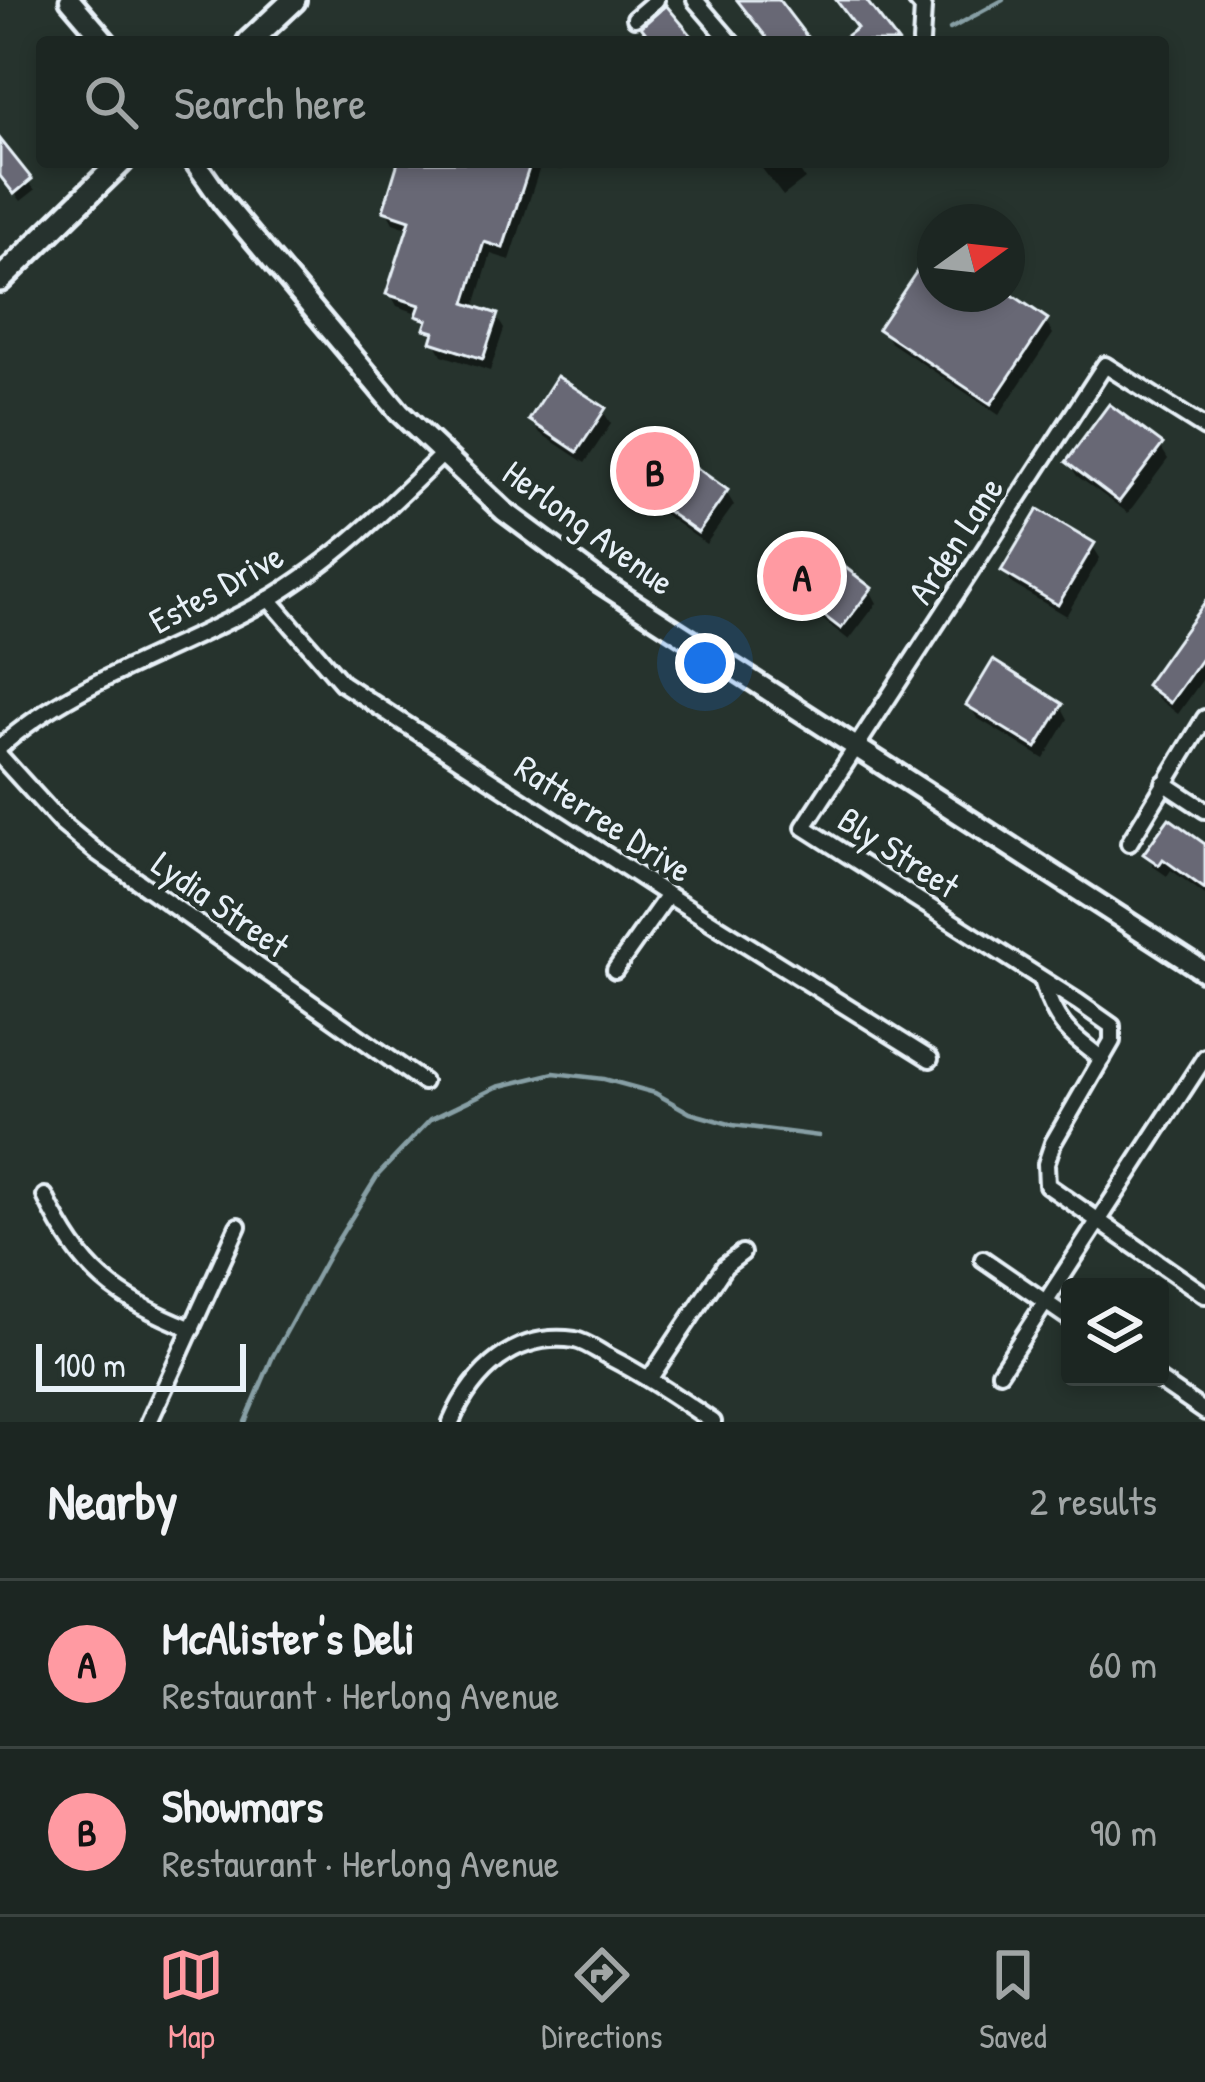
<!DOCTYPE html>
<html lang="en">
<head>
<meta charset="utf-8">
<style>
	:root { --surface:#1c2622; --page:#29322f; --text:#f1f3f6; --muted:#a0a5a5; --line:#3a4340; --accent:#ff9aa2 }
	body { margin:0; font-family:"Patrick Hand",sans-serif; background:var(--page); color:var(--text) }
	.controls { position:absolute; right:36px; bottom:36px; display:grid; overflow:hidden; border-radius:12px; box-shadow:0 6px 18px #0003 }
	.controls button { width:108px; height:108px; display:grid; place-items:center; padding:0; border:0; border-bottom:3px solid var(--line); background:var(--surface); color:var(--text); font:60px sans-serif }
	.compass { position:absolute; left:917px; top:204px; width:108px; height:108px; border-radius:50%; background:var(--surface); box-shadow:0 6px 18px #0003; rotate:75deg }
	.scale { position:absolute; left:36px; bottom:30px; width:210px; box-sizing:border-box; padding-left:12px; border:6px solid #e8f1f8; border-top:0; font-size:33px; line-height:42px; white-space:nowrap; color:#e8f1f8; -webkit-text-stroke:9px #26332d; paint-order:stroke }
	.you { position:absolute; left:705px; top:663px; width:42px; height:42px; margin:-30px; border:9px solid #fff; border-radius:50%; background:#1a73e8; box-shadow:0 0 0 18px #1a73e833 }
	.badge { display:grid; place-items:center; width:78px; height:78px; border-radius:50%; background:var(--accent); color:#111; font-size:39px; font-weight:700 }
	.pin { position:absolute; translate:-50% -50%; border:6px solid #fff; box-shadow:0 3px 12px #0006 }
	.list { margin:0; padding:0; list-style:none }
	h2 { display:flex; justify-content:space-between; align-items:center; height:156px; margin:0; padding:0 48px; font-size:51px }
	h2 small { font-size:39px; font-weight:400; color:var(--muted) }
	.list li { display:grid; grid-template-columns:78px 1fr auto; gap:36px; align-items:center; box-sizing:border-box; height:168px; padding:0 48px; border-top:3px solid var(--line) }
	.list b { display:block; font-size:45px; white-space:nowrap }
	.list p { margin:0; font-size:39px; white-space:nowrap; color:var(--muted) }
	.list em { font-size:39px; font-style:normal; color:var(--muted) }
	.icon { flex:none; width:66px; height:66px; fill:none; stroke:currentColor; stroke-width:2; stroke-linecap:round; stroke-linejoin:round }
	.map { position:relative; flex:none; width:1205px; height:1422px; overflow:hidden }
	.search { position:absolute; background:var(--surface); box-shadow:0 6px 18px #0003; left:36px; right:36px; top:36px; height:132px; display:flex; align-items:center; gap:30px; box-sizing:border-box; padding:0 42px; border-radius:12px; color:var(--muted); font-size:45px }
	.sheet { height:492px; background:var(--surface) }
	nav { display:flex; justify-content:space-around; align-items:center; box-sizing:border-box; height:168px; border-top:3px solid var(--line); background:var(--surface); font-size:33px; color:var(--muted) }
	nav a { display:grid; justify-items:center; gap:6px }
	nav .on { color:var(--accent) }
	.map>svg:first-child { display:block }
	.shadow { fill:#0007 }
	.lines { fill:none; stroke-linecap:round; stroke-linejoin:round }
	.stream { stroke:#879fa5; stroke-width:4.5 }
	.building { fill:#686875; stroke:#e8f1f8; stroke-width:3 }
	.street-casing { stroke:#e8f1f8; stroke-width:22 }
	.secondary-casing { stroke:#e8f1f8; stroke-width:27 }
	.primary-casing { stroke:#e8f1f8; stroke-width:30 }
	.street { stroke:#26332d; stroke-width:14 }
	.secondary { stroke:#26332d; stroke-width:18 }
	.primary { stroke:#26332d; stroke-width:21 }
	.labels { text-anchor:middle; stroke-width:10; stroke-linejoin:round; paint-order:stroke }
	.street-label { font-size:36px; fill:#e8f1f8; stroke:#26332d }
</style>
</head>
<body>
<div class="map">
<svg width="1205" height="1422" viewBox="0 0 1205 1422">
	<rect width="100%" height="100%" fill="#26332d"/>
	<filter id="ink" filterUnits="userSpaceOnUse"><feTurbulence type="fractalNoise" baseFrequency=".00833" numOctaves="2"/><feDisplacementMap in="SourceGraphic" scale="24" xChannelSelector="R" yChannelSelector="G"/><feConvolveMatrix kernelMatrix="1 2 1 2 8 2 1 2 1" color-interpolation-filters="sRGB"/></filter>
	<g filter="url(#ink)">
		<g class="shadow">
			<path d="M 0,144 L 35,190 L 21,201 L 0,174 Z"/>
			<path d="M 401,162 L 563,162 L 561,170 L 541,164 L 510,260 L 491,254 L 474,309 L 496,316 L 504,329 L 490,371 L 442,355 L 420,314 L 397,306 L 390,293 L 410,229 L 393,223 L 386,210 Z"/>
			<path d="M 757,162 L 794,162 L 805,179 L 783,196 Z"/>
			<path d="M 935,249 L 935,294 L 1006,294 L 1045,321 L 1053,334 L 999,415 L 890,342 L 882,329 Z"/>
			<path d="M 603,411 L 611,424 L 585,463 L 540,433 L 532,420 Z"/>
			<path d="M 1160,446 L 1168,459 L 1128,513 L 1077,476 L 1069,463 Z"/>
			<path d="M 625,479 L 726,492 L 734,505 L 706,544 L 633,492 Z"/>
			<path d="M 1092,545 L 1100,558 L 1066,616 L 1012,584 L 1004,571 Z"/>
			<path d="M 779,578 L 870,590 L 877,603 L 849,640 L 786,591 Z"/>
			<path d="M 1205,608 L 1205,676 L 1178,714 L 1157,698 L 1150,685 Z"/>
			<path d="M 969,705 L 1061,706 L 1068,719 L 1044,759 L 977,718 Z"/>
			<path d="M 1205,848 L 1205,895 L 1171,870 L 1167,876 L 1154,867 L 1147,854 Z"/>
		</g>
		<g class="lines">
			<g class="stream">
				<path d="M 950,29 L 1003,0"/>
				<path d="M 245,1422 L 273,1356 L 331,1251 L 378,1175 L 431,1119 L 497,1087 L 554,1073 L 604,1079 L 655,1093 L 690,1113 L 733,1125 L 819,1136"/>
			</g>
		</g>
		<g class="building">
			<path d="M 737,0 L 779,0 L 811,42 L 770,42 Z"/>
			<path d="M 836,0 L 866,0 L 898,42 L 838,42 L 857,28 Z"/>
			<path d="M 666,5 L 697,42 L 653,42 L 641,27 Z"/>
			<path d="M 0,139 L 32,179 L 14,194 L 0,176 Z"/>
			<path d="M 398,162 L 531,162 L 503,248 L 484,242 L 465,303 L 498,314 L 483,359 L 431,342 L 434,332 L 424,329 L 427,320 L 416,316 L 420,305 L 386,294 L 410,220 L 383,211 Z"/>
			<path d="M 935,244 L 935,294 L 1011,294 L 1048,319 L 991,404 L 878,329 Z"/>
			<path d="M 557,376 L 606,408 L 577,452 L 529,420 Z"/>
			<path d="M 1109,404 L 1163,444 L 1119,502 L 1066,462 Z"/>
			<path d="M 652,436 L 728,490 L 698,533 L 622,479 Z"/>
			<path d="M 1038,509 L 1095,543 L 1058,605 L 1001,571 Z"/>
			<path d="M 806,537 L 872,588 L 841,629 L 775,578 Z"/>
			<path d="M 1205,602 L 1205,654 L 1170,703 L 1146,685 Z"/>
			<path d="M 993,660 L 1063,704 L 1036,748 L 966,705 Z"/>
			<path d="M 1169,818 L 1205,844 L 1205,889 L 1163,859 L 1159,865 L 1143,854 Z"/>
		</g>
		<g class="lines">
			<defs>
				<g id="street">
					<path d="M 695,0 L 731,42"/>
					<path d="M 916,0 L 923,8 L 921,42"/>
					<path d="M 635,18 L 656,0"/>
					<path d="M 1205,428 L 1105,365 L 804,827 L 1078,1002 L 1112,1026 L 1112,1041 L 1053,1143 L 1046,1164 L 1047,1185 L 1205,1295"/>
					<path d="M 269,599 L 342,683 L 668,895 L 930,1059"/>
					<path d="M 0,747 C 75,679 179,651 266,601 C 333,562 388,508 443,454"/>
					<path d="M 0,756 L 60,822 L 95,851 L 423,1082"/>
					<path d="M 1164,783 L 1205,810"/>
					<path d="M 1129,843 L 1205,718"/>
					<path d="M 615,970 L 668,895"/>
					<path d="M 1042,980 C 1055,1023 1067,1032 1102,1059"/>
					<path d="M 45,1196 C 82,1273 114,1297 192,1329"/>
					<path d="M 983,1259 L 1070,1319"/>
					<path d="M 1000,1372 L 1205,1057"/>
					<path d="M 1154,1377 L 1205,1412"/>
					<path d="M 650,1378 L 725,1266 L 742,1253"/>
					<path d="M 149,1422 L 238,1226"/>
					<path d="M 451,1422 C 473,1372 515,1331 575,1340 C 586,1342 598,1351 609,1357 C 646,1376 679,1398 713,1422"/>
				</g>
				<g id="secondary">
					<path d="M 70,0 L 106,42"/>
					<path d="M 195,162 L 223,202 L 400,413 L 504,511 L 600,582 L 1205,972"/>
				</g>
				<g id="primary">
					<path d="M 249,42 L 294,0"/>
					<path d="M 0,280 L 121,162"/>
				</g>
			</defs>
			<use href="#street" class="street-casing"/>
			<use href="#secondary" class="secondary-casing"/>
			<use href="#primary" class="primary-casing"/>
			<use href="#street" class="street"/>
			<use href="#secondary" class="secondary"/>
			<use href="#primary" class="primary"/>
		</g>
	</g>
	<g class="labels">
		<g class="street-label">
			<text transform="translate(589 527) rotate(36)" y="13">Herlong Avenue</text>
			<text transform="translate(955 540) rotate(-57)" y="13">Arden Lane</text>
			<text transform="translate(216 588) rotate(-29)" y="13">Estes Drive</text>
			<text transform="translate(604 818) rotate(33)" y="13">Ratterree Drive</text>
			<text transform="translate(899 852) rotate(33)" y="13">Bly Street</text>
			<text transform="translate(221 904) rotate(35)" y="13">Lydia Street</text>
		</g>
	</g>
</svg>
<div class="controls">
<button><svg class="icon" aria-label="layers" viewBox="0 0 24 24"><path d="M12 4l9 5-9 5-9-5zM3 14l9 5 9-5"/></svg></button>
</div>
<svg class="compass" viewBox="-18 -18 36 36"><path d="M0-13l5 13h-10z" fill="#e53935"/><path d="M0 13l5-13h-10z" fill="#a0a5a5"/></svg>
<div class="scale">100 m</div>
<div class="you"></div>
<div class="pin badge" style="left:802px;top:576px">A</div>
<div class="pin badge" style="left:655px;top:471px">B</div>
<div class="search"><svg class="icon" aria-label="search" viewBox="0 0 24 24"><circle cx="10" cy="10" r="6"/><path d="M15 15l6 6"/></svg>Search here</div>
</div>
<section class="sheet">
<h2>Nearby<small>2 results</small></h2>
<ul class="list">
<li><span class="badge">A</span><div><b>McAlister's Deli</b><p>Restaurant · Herlong Avenue</p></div><em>60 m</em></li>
<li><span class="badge">B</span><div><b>Showmars</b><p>Restaurant · Herlong Avenue</p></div><em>90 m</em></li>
</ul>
</section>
<nav>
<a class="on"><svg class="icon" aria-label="map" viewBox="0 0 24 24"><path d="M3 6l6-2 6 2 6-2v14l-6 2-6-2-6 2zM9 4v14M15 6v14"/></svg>Map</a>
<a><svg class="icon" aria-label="directions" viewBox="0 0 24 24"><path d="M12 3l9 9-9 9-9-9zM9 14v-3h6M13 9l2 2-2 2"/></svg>Directions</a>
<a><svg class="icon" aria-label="saved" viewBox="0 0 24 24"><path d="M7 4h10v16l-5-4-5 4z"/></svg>Saved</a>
</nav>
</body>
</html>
